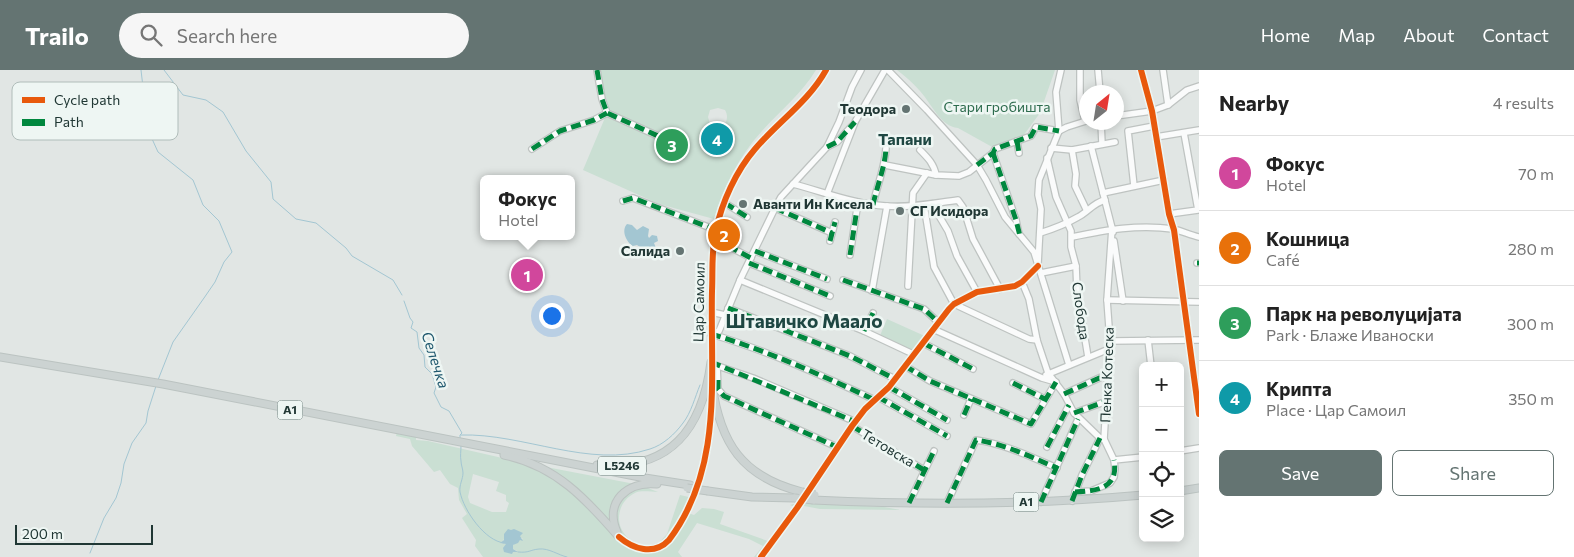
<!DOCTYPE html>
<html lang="en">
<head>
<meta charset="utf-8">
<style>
	:root { --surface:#fff; --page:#f6f6f6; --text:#222; --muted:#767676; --line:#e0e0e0; --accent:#647472 }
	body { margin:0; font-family:Commissioner,sans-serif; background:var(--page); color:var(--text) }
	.controls { position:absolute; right:15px; bottom:15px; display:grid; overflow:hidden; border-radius:8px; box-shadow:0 2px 12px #0003 }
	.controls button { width:45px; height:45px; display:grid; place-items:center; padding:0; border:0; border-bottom:1px solid var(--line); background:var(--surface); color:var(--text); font:25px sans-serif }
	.compass { position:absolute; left:1079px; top:15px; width:45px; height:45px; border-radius:50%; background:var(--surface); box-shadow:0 2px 12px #0003; rotate:30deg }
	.scale { position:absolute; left:15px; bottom:12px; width:138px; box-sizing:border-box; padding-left:5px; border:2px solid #203734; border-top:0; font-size:14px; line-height:18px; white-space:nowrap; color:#203734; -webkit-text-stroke:4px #eef6f3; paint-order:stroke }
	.you { position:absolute; left:551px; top:245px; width:18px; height:18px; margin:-12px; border:4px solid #fff; border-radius:50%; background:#1a73e8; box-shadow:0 0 0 8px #1a73e833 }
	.badge { display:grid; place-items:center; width:32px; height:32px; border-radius:50%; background:var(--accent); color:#fff; font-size:16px; font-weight:700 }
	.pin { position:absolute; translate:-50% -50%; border:2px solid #fff; box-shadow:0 1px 5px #0006 }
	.popup { position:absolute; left:480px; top:105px; width:95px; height:65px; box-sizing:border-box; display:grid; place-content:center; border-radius:8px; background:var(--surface); filter:drop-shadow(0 1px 4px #0005); font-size:16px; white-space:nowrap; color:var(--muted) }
	.popup b { font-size:19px; color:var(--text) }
	.popup::after { content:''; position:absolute; left:50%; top:100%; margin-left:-10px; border:10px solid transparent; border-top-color:var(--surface) }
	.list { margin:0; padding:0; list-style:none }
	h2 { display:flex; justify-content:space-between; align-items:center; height:65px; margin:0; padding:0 20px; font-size:21px }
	h2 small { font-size:16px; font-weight:400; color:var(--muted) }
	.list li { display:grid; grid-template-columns:32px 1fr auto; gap:15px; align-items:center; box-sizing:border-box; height:75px; padding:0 20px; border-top:1px solid var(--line) }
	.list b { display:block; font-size:19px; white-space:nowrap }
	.list p { margin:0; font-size:16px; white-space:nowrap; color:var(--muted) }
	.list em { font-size:16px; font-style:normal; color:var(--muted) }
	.actions { display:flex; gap:10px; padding:15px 20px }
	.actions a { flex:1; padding:11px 0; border:1px solid var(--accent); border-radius:8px; text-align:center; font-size:18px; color:var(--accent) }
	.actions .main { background:var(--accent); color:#fff }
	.icon { flex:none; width:28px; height:28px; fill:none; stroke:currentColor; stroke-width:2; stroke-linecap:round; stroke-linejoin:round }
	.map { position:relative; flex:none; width:1199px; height:487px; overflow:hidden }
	header { display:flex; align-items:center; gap:30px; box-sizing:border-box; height:70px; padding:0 25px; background:var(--accent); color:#fff }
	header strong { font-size:24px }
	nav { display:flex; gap:28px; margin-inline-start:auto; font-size:18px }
	.search { width:350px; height:45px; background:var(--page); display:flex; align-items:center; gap:12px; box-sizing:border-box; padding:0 18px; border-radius:28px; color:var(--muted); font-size:19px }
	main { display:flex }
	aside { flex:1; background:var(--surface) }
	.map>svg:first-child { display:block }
	.green { fill:#cadfd3; fill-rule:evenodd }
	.water { fill:#a3c6d2 }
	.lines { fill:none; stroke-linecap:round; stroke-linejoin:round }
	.stream { stroke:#a3c6d2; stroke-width:1 }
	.minor-casing { stroke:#bec3c1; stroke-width:8 }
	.major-casing { stroke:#bbc3c1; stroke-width:9 }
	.minor { stroke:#fafbfb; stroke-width:5.5 }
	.major { stroke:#ccd3d2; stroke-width:7 }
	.major-bridge-casing { stroke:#bbc3c1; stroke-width:9; stroke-linecap:butt }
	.major-bridge { stroke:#ccd3d2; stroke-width:7 }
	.quiet { stroke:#00873e; stroke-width:5; stroke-dasharray:10 5; stroke-linecap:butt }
	.cycleway-casing { stroke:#eef6f3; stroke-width:9 }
	.cycleway { stroke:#e8590c; stroke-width:6 }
	.poi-dot { fill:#647472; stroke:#eef6f3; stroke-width:2 }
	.labels { text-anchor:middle; stroke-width:5; stroke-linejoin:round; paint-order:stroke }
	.shield { fill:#eef6f3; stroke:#5e706d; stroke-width:1 }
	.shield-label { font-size:12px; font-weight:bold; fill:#203734 }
	.park-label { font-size:14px; fill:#2d6b4d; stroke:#eef6f3 }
	.poi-label { font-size:14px; font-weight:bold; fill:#203734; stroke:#eef6f3; text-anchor:end }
	.street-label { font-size:14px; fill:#203734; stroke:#eef6f3 }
	.water-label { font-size:15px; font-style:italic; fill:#1f586e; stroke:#eef6f3 }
	.quarter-label { font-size:16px; font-weight:bold; fill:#1e4742; stroke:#eef6f3 }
	.district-label { font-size:19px; font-weight:bold; fill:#1e4742; stroke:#eef6f3 }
	.key { fill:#eef6f3; stroke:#b0bdba; stroke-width:1 }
	.key-label { font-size:14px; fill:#203734 }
</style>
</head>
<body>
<header>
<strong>Trailo</strong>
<div class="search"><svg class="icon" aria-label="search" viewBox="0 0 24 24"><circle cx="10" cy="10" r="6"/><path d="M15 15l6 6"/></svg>Search here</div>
<nav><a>Home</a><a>Map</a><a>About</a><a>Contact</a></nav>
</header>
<main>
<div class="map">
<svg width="1199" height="487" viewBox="0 0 1199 487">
	<rect width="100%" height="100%" fill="#e1e6e4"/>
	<g class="green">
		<path d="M 597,0 L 816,0 C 802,23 780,41 762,61 C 739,86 724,116 714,149 L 659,134 L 583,100 L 607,43 ZM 718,38 L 725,40 C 732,52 718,58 722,70 L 720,72 L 716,69 L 718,66 L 716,60 L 711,57 L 708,47 L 710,40 Z"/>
		<path d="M 897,0 L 1055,0 L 1040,43 L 1023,66 L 994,78 L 958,58 C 941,57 931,33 920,21 C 913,13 905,6 897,0 Z"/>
		<path d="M 887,249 L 927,267 L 913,284 L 879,268 Z"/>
		<path d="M 397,361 L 416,364 L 416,370 L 428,371 L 520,392 L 640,415 L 658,422 C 651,422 641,420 635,423 C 616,432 613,458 631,470 C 638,475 649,476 657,475 L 667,464 L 680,425 L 693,428 L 688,443 L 694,445 L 702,438 L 714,439 L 724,442 L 720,454 L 768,471 L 776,462 L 778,464 L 761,487 L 754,487 L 763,476 L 749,469 L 697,453 L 678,482 L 682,487 L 483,487 L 475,476 L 476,470 L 462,448 L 467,444 L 459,430 L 458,418 L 450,414 L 440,400 L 434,402 L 412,376 L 410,369 L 396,366 ZM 473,404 L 499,412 L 496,421 L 506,425 L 506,431 L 509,433 L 506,442 L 492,442 L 470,433 L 468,427 ZM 505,468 L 523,468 L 513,475 L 513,479 L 517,481 L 510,482 L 506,474 L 501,473 Z"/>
		<path d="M 797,433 L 884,437 L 901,440 L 820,439 L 804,436 L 797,438 L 790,435 Z"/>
	</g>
	<g class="water">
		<path d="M 627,154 L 632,155 L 637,160 L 643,156 L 649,159 L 648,166 L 649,168 L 652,165 L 657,166 L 658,171 L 654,173 L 656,178 L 655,182 L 650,184 L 647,180 L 644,180 L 637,175 L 633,176 C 626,172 621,160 627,154 Z"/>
		<path d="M 508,459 L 511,460 L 514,459 L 523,463 L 520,466 L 523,471 L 520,470 L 518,473 L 513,475 L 513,479 L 518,482 L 513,482 L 512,484 L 504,482 L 503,478 L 506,474 L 500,473 L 504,470 L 504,464 Z"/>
	</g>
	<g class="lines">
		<g class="stream">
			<path d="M 141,0 L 148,60 L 158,82 L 193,110 L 203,135 L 219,151 L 232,182 L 224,192 L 215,212 L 204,228 L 173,272 L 158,310"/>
			<path d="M 164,0 L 183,25 L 206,30 L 223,42 L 246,81 L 271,112 L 273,129 L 296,149 L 316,153 L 346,178 L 352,186 L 393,210 L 402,225"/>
			<path d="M 404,231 L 410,248 L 413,252 L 411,258 L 417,262 L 419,278 L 424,285 L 425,297 L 432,304 L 436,317 L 434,323 L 441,337 L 449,341 L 462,363 L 460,365 L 460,369"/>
			<path d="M 461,365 C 523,363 590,399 650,379 C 663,375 675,364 683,353 C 691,343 695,327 700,315"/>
			<path d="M 461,376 C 461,381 460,386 461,391 C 461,395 463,399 463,403 C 463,409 459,415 460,422 C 464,441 485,471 504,473"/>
			<path d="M 518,482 C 530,483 529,480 539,479 C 549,478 558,485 567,487"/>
			<path d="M 90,483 L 104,448 L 116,428 L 121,413 L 124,394 L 132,373 L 146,353 L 148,341 L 156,316"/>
		</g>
		<defs>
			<g id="minor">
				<path d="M 597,0 L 602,29 L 607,43 L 678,75"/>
				<path d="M 888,0 L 927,40 L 977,95 L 986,110 L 1005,147 L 1034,182 L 1069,295"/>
				<path d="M 1080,0 L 1080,30 L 1085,51"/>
				<path d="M 1098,0 L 1100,22"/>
				<path d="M 1141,0 L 1152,41 L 1169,144 L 1174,160 L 1199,344"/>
				<path d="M 1163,0 L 1168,35"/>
				<path d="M 1116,46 L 1152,41 L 1168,35 L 1187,20 L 1199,16"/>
				<path d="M 1101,52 L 1102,74"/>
				<path d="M 1059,61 L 1067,57 L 1086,51"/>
				<path d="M 1156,67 L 1199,60"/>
				<path d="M 1017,71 L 1019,83"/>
				<path d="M 1091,76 L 1113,162"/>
				<path d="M 827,77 L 837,72 L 852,56"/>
				<path d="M 1051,78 L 1072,80 L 1115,72"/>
				<path d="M 532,79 L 560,61 L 594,50 L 607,43"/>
				<path d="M 920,80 C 928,88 934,94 936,105"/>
				<path d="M 1072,80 L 1076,104 L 1075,116 L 1086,139"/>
				<path d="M 993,83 L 1016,150 L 1019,164"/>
				<path d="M 1047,88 L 1056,127 L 1071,161 L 1071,177 L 1076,196 L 1077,220 L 1088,287"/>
				<path d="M 885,95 L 936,105 L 959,106 L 969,102 L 993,83 L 995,79 L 1031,66 L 1036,57 L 1059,61"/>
				<path d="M 793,114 C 824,122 854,134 886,136 C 910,138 934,133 958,130 L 963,137 L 973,169 L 1000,219"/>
				<path d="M 1134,116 L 1128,61 L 1154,56"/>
				<path d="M 1103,123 L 1164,110"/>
				<path d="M 827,124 L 855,52 L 885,0"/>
				<path d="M 623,131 L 633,128 L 716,160"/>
				<path d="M 725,133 L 747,147"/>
				<path d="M 932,134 L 948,161 L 957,186 L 977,222"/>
				<path d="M 873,135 C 877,115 885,98 886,78"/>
				<path d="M 924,135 L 934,197 L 954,234 L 1029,269 L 1037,270"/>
				<path d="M 775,138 L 832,163"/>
				<path d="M 1169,144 L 1198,140 L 1184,63"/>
				<path d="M 1040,163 C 1053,159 1066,154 1078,147 C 1088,142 1093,133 1105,130"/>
				<path d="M 1072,167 C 1106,160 1138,154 1173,159 C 1182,161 1190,165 1199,167"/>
				<path d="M 715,169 L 751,188"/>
				<path d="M 830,171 L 835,152"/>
				<path d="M 1114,171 L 1123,231"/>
				<path d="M 755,181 L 827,209"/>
				<path d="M 850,185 L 858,132"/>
				<path d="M 749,193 L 830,226"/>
				<path d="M 1197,193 L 1199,193"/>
				<path d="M 1038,194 L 1041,139 L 1038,125 L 1039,110 L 1059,61 L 1056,22 L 1061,0"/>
				<path d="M 1041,203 L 1076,196"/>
				<path d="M 740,210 L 864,261 L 913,284"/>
				<path d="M 843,210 L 924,239 L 938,252"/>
				<path d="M 1022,212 L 1029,229 L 1037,270 L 1048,303 L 1064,324 L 1074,343 L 1100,368 L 1104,369"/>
				<path d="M 908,216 L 913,123 L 927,103"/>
				<path d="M 872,221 L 887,136"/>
				<path d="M 1107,230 L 1199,232"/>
				<path d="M 728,238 L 850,286 L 895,309"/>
				<path d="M 711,242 L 725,245"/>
				<path d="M 864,261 L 873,243"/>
				<path d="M 711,264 L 719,261 L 740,210 L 775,138 L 781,127 L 827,77 L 839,52 L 852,17 L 861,0"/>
				<path d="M 711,264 C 768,281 821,305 875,330"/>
				<path d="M 1148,270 L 1151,296"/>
				<path d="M 1110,271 L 1199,270"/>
				<path d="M 923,273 L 973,299"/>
				<path d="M 715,295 L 753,308 L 856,352"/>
				<path d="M 717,296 L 718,319 L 724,326 L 837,377"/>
				<path d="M 905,296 L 930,311 L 1031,354 L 1056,312 L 1042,308 L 933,259"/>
				<path d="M 1046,305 L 1109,279"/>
				<path d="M 1013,313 L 1045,329"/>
				<path d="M 889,317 L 947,350"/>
				<path d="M 1064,324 L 1108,304"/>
				<path d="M 878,327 L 947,366"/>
				<path d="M 1074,343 L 1107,331"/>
				<path d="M 964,345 L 971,329"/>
				<path d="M 852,356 L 924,400"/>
				<path d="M 1047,377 L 1069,335"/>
				<path d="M 1180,381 L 1199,378"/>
				<path d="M 1114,390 L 1143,387"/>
				<path d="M 1075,422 L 1091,421 L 1110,413 L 1114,407 L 1115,399 L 1114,390 L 1104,369 L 1110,271 L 1107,230 L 1112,158"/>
				<path d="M 1072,431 L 1082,405 L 1100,368"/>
				<path d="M 1041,432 L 1078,349"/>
				<path d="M 909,433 L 934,381"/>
				<path d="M 947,433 L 976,370 C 1005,374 1031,387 1057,398"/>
				<path d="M 619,467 C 633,479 654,486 669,470 C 724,397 710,307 712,221 C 713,200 711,181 716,160 C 722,132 736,101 755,79 C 778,52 809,31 826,0"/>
				<path d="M 761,487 L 797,438 L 852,356 L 865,339 L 889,317 L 949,239 L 954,234 L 977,222 L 1015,216 L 1022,212 L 1038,196"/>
			</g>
			<g id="major">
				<path d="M 0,287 L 163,314 L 645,408 L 690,415"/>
				<path d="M 712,314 C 720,373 742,407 802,422"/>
				<path d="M 504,385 C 556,396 586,429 619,467"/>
				<path d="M 597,395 C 670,401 702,360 711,292"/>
				<path d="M 708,421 L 752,427 L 795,428"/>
				<path d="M 1180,421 L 1199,418"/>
				<path d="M 813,430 C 923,435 1033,435 1143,425"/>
				<path d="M 617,462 C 604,432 627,411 657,414"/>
			</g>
		</defs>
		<use href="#minor" class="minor-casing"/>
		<use href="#major" class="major-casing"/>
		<use href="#minor" class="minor"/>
		<use href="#major" class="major"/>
		<defs>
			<g id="major-bridge">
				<path d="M 687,418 L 708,421"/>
				<path d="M 802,422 L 815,425"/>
				<path d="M 795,428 L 813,430"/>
			</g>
		</defs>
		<use href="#major-bridge" class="major-bridge-casing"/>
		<use href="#major-bridge" class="major-bridge"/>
		<g class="quiet">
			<path d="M 597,0 L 602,29 L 607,43 L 678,75"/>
			<path d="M 1017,71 L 1019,83"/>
			<path d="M 827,77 L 837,72 L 855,52"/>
			<path d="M 532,79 L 560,61 L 594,50 L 607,43"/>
			<path d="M 993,83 L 1016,150 L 1020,166"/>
			<path d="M 977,95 L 993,83 L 995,79 L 1031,66 L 1036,57 L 1059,61"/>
			<path d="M 623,131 L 633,128 L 716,160"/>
			<path d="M 725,133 L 747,147"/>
			<path d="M 873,135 C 877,115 885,98 886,78"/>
			<path d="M 775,138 L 832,163"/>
			<path d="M 715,169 L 751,188"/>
			<path d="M 830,171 L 835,152"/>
			<path d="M 755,181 L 827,209"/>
			<path d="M 850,185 L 858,132"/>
			<path d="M 749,193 L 830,226"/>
			<path d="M 1197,193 L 1199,193"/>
			<path d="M 843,210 L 924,239 L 938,252"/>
			<path d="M 728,238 L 850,286 L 895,309"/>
			<path d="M 864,261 L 873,243"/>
			<path d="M 711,264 C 768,281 821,305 875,330"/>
			<path d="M 923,273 L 973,299"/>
			<path d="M 711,292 L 856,352"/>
			<path d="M 905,296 L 930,311 L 1031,354 L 1056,312"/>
			<path d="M 718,310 L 718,319 L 724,326 L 837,377"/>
			<path d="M 1013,313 L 1045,329"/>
			<path d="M 889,317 L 947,350"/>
			<path d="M 1064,324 L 1108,304"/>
			<path d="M 878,327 L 947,366"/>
			<path d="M 1074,343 L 1107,331"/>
			<path d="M 964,345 L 971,329"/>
			<path d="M 852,356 L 924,400"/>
			<path d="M 1047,377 L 1069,335"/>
			<path d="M 1075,422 C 1098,421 1119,418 1114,390"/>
			<path d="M 1072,431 L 1082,405 L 1100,368"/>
			<path d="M 1041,432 L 1078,349"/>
			<path d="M 909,433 L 934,381"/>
			<path d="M 947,433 L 976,370 C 1005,374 1031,387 1057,398"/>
		</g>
		<defs>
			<g id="cycleway">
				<path d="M 1141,0 L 1152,41 L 1169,144 L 1174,160 L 1199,344"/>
				<path d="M 619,467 C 633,479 654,486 669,470 C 724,397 710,307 712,221 C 713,200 711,181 716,160 C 722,132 736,101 755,79 C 778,52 809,31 826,0"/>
				<path d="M 761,487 L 797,438 L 852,356 L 865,339 L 889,317 L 949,239 L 954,234 L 977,222 L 1015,216 L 1022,212 L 1038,196"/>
			</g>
		</defs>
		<use href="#cycleway" class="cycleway-casing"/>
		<use href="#cycleway" class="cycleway"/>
	</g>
	<g class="poi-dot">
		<circle cx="906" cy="39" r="5"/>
		<circle cx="743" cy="134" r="5"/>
		<circle cx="900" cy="141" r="5"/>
		<circle cx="680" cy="181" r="5"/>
	</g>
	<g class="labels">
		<g class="shield">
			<rect x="277.5" y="330.5" width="25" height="19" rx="4"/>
			<rect x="598" y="386.5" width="48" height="19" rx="4"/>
			<rect x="1013.5" y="422.5" width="25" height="19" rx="4"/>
		</g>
		<g class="shield-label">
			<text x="290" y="344">A1</text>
			<text x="622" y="400">L5246</text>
			<text x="1026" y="436">A1</text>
		</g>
		<g class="park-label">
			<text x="997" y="42">Стари гробишта</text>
		</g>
		<g class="poi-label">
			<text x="896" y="44">Теодора</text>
			<text x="753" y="139" text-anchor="start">Аванти Ин Кисела</text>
			<text x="910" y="146" text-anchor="start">СГ Исидора</text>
			<text x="670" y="186">Салида</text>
		</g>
		<g class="street-label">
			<text transform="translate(699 232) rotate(-89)" y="5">Цар Самоил</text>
			<text transform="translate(1081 241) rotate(82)" y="5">Слобода</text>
			<text transform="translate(1107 305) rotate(-88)" y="5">Пенка Котеска</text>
			<text transform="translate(888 378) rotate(31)" y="5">Тетовска</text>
		</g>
		<g class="water-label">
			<text transform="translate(435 290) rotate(72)" y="5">Селечка</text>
		</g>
		<g class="quarter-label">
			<text x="905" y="75">Тапани</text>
		</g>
		<g class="district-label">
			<text x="804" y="258">Штавичко Маало</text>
		</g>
	</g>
	<rect x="12" y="12" width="166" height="58" rx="8" class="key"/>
	<rect x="22" y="27" width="23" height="6" fill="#e8590c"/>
	<rect x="22" y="49" width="23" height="7" fill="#00873e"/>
	<g class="key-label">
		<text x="54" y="35">Cycle path</text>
		<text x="54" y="57">Path</text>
	</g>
</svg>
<div class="controls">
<button>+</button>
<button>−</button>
<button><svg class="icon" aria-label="locate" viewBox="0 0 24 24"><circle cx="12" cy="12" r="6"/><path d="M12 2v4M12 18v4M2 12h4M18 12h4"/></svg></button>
<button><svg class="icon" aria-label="layers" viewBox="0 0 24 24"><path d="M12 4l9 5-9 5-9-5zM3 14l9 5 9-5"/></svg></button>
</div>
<svg class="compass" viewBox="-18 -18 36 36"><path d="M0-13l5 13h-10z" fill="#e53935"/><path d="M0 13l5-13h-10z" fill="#767676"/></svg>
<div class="scale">200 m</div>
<div class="you"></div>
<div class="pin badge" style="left:527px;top:205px;background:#d1479c">1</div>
<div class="popup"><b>Фокус</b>Hotel</div>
<div class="pin badge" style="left:724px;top:165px;background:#e8710a">2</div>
<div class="pin badge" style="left:672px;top:75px;background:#2e9e5b">3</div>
<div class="pin badge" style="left:717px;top:69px;background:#0f9aa8">4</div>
</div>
<aside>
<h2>Nearby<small>4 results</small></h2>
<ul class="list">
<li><span class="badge" style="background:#d1479c">1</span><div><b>Фокус</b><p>Hotel</p></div><em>70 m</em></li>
<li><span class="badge" style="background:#e8710a">2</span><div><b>Кошница</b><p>Café</p></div><em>280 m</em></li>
<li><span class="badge" style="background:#2e9e5b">3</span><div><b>Парк на револуцијата</b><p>Park · Блаже Иваноски</p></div><em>300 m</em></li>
<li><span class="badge" style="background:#0f9aa8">4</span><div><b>Крипта</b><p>Place · Цар Самоил</p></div><em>350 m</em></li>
</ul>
<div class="actions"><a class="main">Save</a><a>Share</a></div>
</aside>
</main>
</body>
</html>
